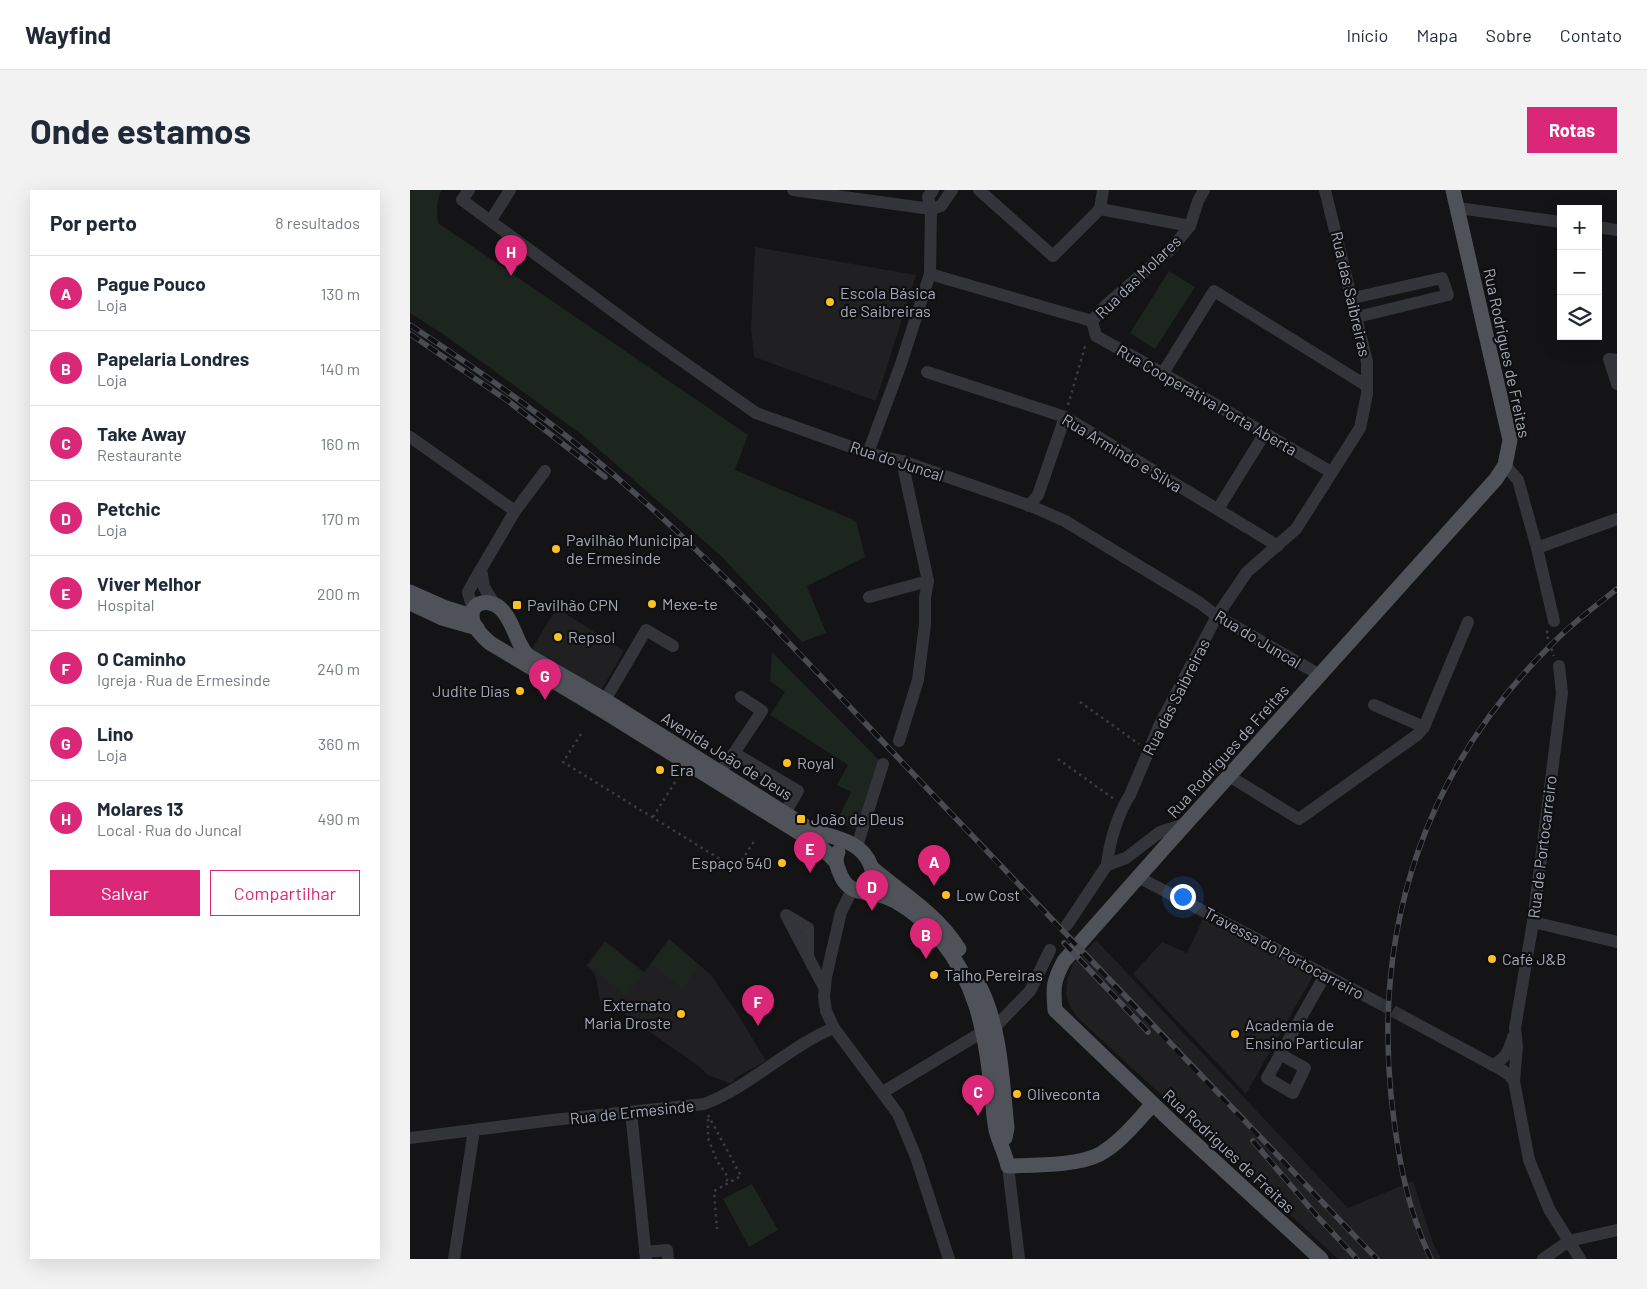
<!DOCTYPE html>
<html lang="pt">
<head>
<meta charset="utf-8">
<style>
	:root { --surface:#fff; --page:#f2f2f3; --text:#1f2937; --muted:#747a83; --line:#e0e1e3; --accent:#db2777 }
	body { margin:0; font-family:Barlow,sans-serif; background:var(--page); color:var(--text) }
	.controls { position:absolute; right:15px; top:15px; display:grid; overflow:hidden; border-radius:0px; box-shadow:0 5px 20px #0002 }
	.controls button { width:45px; height:45px; display:grid; place-items:center; padding:0; border:0; border-bottom:1px solid var(--line); background:var(--surface); color:var(--text); font:25px sans-serif }
	.you { position:absolute; left:772px; top:706px; width:18px; height:18px; margin:-12px; border:4px solid #fff; border-radius:50%; background:#1a73e8; box-shadow:0 0 0 8px #1a73e833 }
	.badge { display:grid; place-items:center; width:32px; height:32px; border-radius:50%; background:var(--accent); color:#fff; font-size:16px; font-weight:700 }
	.pin { position:absolute; translate:-50% -41px; filter:drop-shadow(0 1px 2px #0008) }
	.pin::after { content:''; position:absolute; top:26px; width:18px; height:15px; background:inherit; clip-path:polygon(0 0,100% 0,50% 100%) }
	.list { margin:0; padding:0; list-style:none }
	h2 { display:flex; justify-content:space-between; align-items:center; height:65px; margin:0; padding:0 20px; font-size:21px }
	h2 small { font-size:16px; font-weight:400; color:var(--muted) }
	.list li { display:grid; grid-template-columns:32px 1fr auto; gap:15px; align-items:center; box-sizing:border-box; height:75px; padding:0 20px; border-top:1px solid var(--line) }
	.list b { display:block; font-size:19px; white-space:nowrap }
	.list p { margin:0; font-size:16px; white-space:nowrap; color:var(--muted) }
	.list em { font-size:16px; font-style:normal; color:var(--muted) }
	.actions { display:flex; gap:10px; padding:15px 20px }
	.actions a { flex:1; padding:11px 0; border:1px solid var(--accent); border-radius:0px; text-align:center; font-size:18px; color:var(--accent) }
	.actions .main { background:var(--accent); color:#fff }
	.icon { flex:none; width:28px; height:28px; fill:none; stroke:currentColor; stroke-width:2; stroke-linecap:round; stroke-linejoin:round }
	.map { position:relative; flex:none; width:1207px; height:1069px; overflow:hidden; border-radius:0px }
	header { display:flex; align-items:center; gap:30px; box-sizing:border-box; height:70px; padding:0 25px; background:var(--surface); border-bottom:1px solid var(--line) }
	header strong { font-size:24px }
	nav { display:flex; gap:28px; margin-inline-start:auto; font-size:18px }
	.intro { display:flex; align-items:center; justify-content:space-between; box-sizing:border-box; height:120px; padding:0 30px }
	h1 { margin:0; font-size:35px }
	.button { padding:12px 22px; border-radius:0px; background:var(--accent); color:#fff; font-size:18px; font-weight:700 }
	main { display:flex; gap:30px; padding:0 30px }
	aside { flex:1; background:var(--surface); border-radius:0px; box-shadow:0 5px 20px #0002 }
	.map>svg:first-child { display:block }
	.built { fill:#201f22 }
	.green { fill:#1d251f }
	.lines { fill:none; stroke-linecap:round; stroke-linejoin:round }
	.minor-tunnel { stroke:#313135; stroke-width:12; stroke-dasharray:12 6; stroke-linecap:butt }
	.path { stroke:#3a3c42; stroke-width:2.5; stroke-dasharray:2.5 4; stroke-linecap:butt }
	.minor { stroke:#34353b; stroke-width:12 }
	.major { stroke:#50525a; stroke-width:15 }
	.rail-casing { stroke:#494b52; stroke-width:5.5 }
	.rail { stroke:#0f0e10; stroke-width:4; stroke-dasharray:11; stroke-linecap:butt }
	.poi-dot { fill:#fec123; stroke:#0f0e10; stroke-width:2 }
	.labels { text-anchor:middle; stroke-width:4.5; stroke-linejoin:round; paint-order:stroke }
	.street-label { font-size:16px; fill:#a4a9b7; stroke:#0f0e10 }
	.poi-label { font-size:16px; fill:#a4a9b7; stroke:#0f0e10; text-anchor:start }
</style>
</head>
<body>
<header>
<strong>Wayfind</strong>
<nav><a>Início</a><a>Mapa</a><a>Sobre</a><a>Contato</a></nav>
</header>
<div class="intro"><h1>Onde estamos</h1><a class="button">Rotas</a></div>
<main>
<aside>
<h2>Por perto<small>8 resultados</small></h2>
<ul class="list">
<li><span class="badge">A</span><div><b>Pague Pouco</b><p>Loja</p></div><em>130 m</em></li>
<li><span class="badge">B</span><div><b>Papelaria Londres</b><p>Loja</p></div><em>140 m</em></li>
<li><span class="badge">C</span><div><b>Take Away</b><p>Restaurante</p></div><em>160 m</em></li>
<li><span class="badge">D</span><div><b>Petchic</b><p>Loja</p></div><em>170 m</em></li>
<li><span class="badge">E</span><div><b>Viver Melhor</b><p>Hospital</p></div><em>200 m</em></li>
<li><span class="badge">F</span><div><b>O Caminho</b><p>Igreja · Rua de Ermesinde</p></div><em>240 m</em></li>
<li><span class="badge">G</span><div><b>Lino</b><p>Loja</p></div><em>360 m</em></li>
<li><span class="badge">H</span><div><b>Molares 13</b><p>Local · Rua do Juncal</p></div><em>490 m</em></li>
</ul>
<div class="actions"><a class="main">Salvar</a><a>Compartilhar</a></div>
</aside>
<div class="map">
<svg width="1207" height="1069" viewBox="0 0 1207 1069">
	<rect width="100%" height="100%" fill="#141315"/>
	<g class="built">
		<path d="M 345,57 L 506,85 L 466,211 L 344,167 L 341,138 Z"/>
		<path d="M 147,418 L 214,461 L 191,500 L 121,460 Z"/>
		<path d="M 793,729 L 904,784 L 836,904 L 723,784 L 752,752 L 777,763 Z"/>
		<path d="M 259,749 L 301,785 L 329,826 L 356,871 L 327,887 L 321,894 L 298,885 L 287,875 L 210,821 L 191,816 L 185,784 L 176,776 L 195,751 L 234,782 Z"/>
		<path d="M 686,750 L 938,1018 L 1003,991 L 1023,1053 L 1031,1069 L 928,1069 L 667,827 L 660,816 L 656,805 L 657,790 L 663,774 Z"/>
	</g>
	<g class="green">
		<path d="M 0,0 L 32,0 C 26,9 27,22 28,33 L 338,245 L 325,280 L 446,331 L 455,367 L 397,396 L 416,443 L 392,452 L 311,366 L 171,244 L 33,144 L 0,123 Z"/>
		<path d="M 759,81 L 785,97 L 745,159 L 720,143 Z"/>
		<path d="M 362,462 L 469,570 L 448,640 L 427,631 L 441,602 L 427,595 L 438,575 L 360,525 L 375,502 L 360,491 Z"/>
		<path d="M 259,749 L 289,775 L 273,799 L 241,774 Z"/>
		<path d="M 196,753 L 234,784 L 216,806 L 178,775 Z"/>
		<path d="M 342,994 L 368,1040 L 339,1057 L 313,1009 Z"/>
	</g>
	<g class="lines">
		<path class="minor-tunnel" d="M 967,812 L 994,827"/>
		<g class="path">
			<path d="M 658,215 L 676,153"/>
			<path d="M 1138,441 L 1136,443 L 1144,466"/>
			<path d="M 670,512 L 729,554"/>
			<path d="M 171,544 L 153,572 L 326,679 L 345,650"/>
			<path d="M 648,569 L 704,609"/>
			<path d="M 243,627 L 270,584"/>
			<path d="M 298,925 L 331,986 L 304,1001 L 307,1039"/>
			<path d="M 298,929 L 298,948 L 307,971 L 318,987 L 316,993"/>
		</g>
		<g class="minor">
			<path d="M 59,0 L 52,10 L 238,147 L 346,223 L 458,263 L 492,271 L 621,316 L 655,331 L 790,413 L 807,426 L 910,485"/>
			<path d="M 383,0 L 521,19 L 531,16 L 542,0"/>
			<path d="M 569,0 L 643,66 L 690,19 L 693,0"/>
			<path d="M 1048,18 L 1151,32"/>
			<path d="M 690,19 L 780,36"/>
			<path d="M 81,30 L 100,0"/>
			<path d="M 1188,37 L 1207,40"/>
			<path d="M 520,84 L 682,131 L 696,115 L 761,59 L 780,36 L 788,11 L 794,0"/>
			<path d="M 943,108 L 1032,88 L 1038,105 L 947,127"/>
			<path d="M 682,131 L 686,146 L 733,172 L 921,282"/>
			<path d="M 1207,170 L 1199,169 L 1207,194"/>
			<path d="M 517,182 L 655,227 L 868,356"/>
			<path d="M 753,183 L 804,101 L 957,196"/>
			<path d="M 0,247 L 105,321"/>
			<path d="M 458,263 L 491,174 L 520,84 L 521,19 L 518,7 L 523,0"/>
			<path d="M 1095,275 L 1108,290 L 1127,358 L 1144,431"/>
			<path d="M 619,316 L 628,305 L 655,227"/>
			<path d="M 808,319 L 855,243"/>
			<path d="M 1127,358 L 1207,329"/>
			<path d="M 71,379 L 105,321 L 135,281"/>
			<path d="M 459,407 L 518,391 L 492,271"/>
			<path d="M 63,421 L 58,402 L 71,379 L 74,397 L 85,415"/>
			<path d="M 1149,476 L 1152,503 L 1123,732 L 1105,838 L 1107,857 L 1104,891 L 1119,970 L 1139,1019 L 1170,1069"/>
			<path d="M 195,510 L 236,440 L 263,456"/>
			<path d="M 964,515 L 1014,537"/>
			<path d="M 489,551 L 508,490 L 515,435 L 515,408 L 518,391"/>
			<path d="M 324,563 L 352,521 L 331,507"/>
			<path d="M 311,581 L 324,563 L 388,601 L 375,623"/>
			<path d="M 819,586 L 889,629 L 1007,545 L 1014,537 L 1058,432"/>
			<path d="M 447,656 L 473,574"/>
			<path d="M 697,675 C 699,653 708,623 720,605 L 750,534 L 807,426 L 837,382 L 886,339 L 950,238 L 957,204 L 957,172 L 915,0"/>
			<path d="M 728,687 L 967,812"/>
			<path d="M 442,700 L 431,722 L 416,787 L 414,807 L 416,821 L 424,838 L 488,924 L 506,967 L 539,1069"/>
			<path d="M 1123,732 L 1207,752"/>
			<path d="M 657,735 L 697,675 L 716,668 L 750,642 L 775,634"/>
			<path d="M 398,767 L 398,738 L 376,725 L 415,799"/>
			<path d="M 994,827 L 1092,880 L 1099,885 L 1104,891"/>
			<path d="M 584,838 L 620,801 L 640,760"/>
			<path d="M 870,864 L 895,878 L 883,903 L 857,888 L 915,785"/>
			<path d="M 1082,875 C 1096,869 1099,861 1103,847"/>
			<path d="M 473,902 L 574,841"/>
			<path d="M 221,922 L 236,1069"/>
			<path d="M 0,948 L 143,930 L 294,914 C 342,896 377,857 424,838"/>
			<path d="M 598,976 L 609,1069"/>
			<path d="M 235,1062 L 257,1060 L 258,1069"/>
			<path d="M 44,1069 L 64,940"/>
			<path d="M 1133,1069 L 1159,1051 L 1207,1040"/>
		</g>
		<g class="major">
			<path d="M 0,402 L 36,418 L 62,426"/>
			<path d="M 0,413 L 32,428 L 67,438"/>
			<path d="M 428,662 C 425,669 426,674 429,681 C 439,711 462,697 485,711 C 501,720 519,735 531,750 C 564,791 574,836 580,887 C 582,904 583,923 586,940 C 589,952 595,963 598,976 C 623,975 668,976 690,964 C 711,952 727,931 743,914"/>
			<path d="M 426,672 L 409,655 L 190,519 L 80,453 C 73,447 66,440 63,432 C 57,413 77,407 90,418 C 104,431 105,451 117,465 L 195,510 L 403,641 C 426,648 452,651 461,676 C 463,683 463,688 461,695 L 452,701"/>
			<path d="M 462,678 C 494,705 526,723 549,759"/>
			<path d="M 569,795 C 591,838 592,890 597,938 L 595,948"/>
			<path d="M 911,1069 L 764,934 L 645,820 C 643,798 643,791 654,771 L 754,658 L 1086,289 L 1095,275 L 1100,250 L 1043,0"/>
		</g>
		<defs>
			<g id="rail">
				<path d="M 0,135 C 79,187 157,242 228,306 C 335,401 432,510 532,614 C 676,766 821,918 967,1069"/>
				<path d="M 0,144 L 98,211 L 195,287"/>
				<path d="M 654,753 L 738,842"/>
				<path d="M 843,951 L 907,1026 L 947,1069"/>
				<path d="M 1021,1069 C 996,1017 987,961 981,905 C 964,733 1017,577 1141,455 C 1161,434 1184,417 1207,399"/>
			</g>
		</defs>
		<use href="#rail" class="rail-casing"/>
		<use href="#rail" class="rail"/>
	</g>
	<g class="poi-dot">
		<circle cx="420" cy="112" r="5"/>
		<circle cx="146" cy="359" r="5"/>
		<circle cx="242" cy="414" r="5"/>
		<rect x="102" y="410" width="10" height="10" rx="2.5"/>
		<circle cx="148" cy="447" r="5"/>
		<circle cx="110" cy="501" r="5"/>
		<circle cx="377" cy="573" r="5"/>
		<circle cx="250" cy="580" r="5"/>
		<rect x="386" y="624" width="10" height="10" rx="2.5"/>
		<circle cx="372" cy="673" r="5"/>
		<circle cx="536" cy="705" r="5"/>
		<circle cx="1082" cy="769" r="5"/>
		<circle cx="524" cy="785" r="5"/>
		<circle cx="271" cy="824" r="5"/>
		<circle cx="825" cy="844" r="5"/>
		<circle cx="607" cy="904" r="5"/>
	</g>
	<g class="labels">
		<g class="street-label">
			<text transform="translate(728 87) rotate(-44)" y="6">Rua das Molares</text>
			<text transform="translate(941 104) rotate(77)" y="6">Rua das Saibreiras</text>
			<text transform="translate(1097 163) rotate(78)" y="6">Rua Rodrigues de Freitas</text>
			<text transform="translate(797 210) rotate(30)" y="6">Rua Cooperativa Porta Aberta</text>
			<text transform="translate(712 263) rotate(31)" y="6">Rua Armindo e Silva</text>
			<text transform="translate(487 271) rotate(18)" y="6">Rua do Juncal</text>
			<text transform="translate(848 449) rotate(31)" y="6">Rua do Juncal</text>
			<text transform="translate(766 507) rotate(-63)" y="6">Rua das Saibreiras</text>
			<text transform="translate(818 561) rotate(-48)" y="6">Rua Rodrigues de Freitas</text>
			<text transform="translate(317 566) rotate(32)" y="6">Avenida João de Deus</text>
			<text transform="translate(1132 657) rotate(-83)" y="6">Rua de Portocarreiro</text>
			<text transform="translate(874 763) rotate(28)" y="6">Travessa do Portocarreiro</text>
			<text transform="translate(222 922) rotate(-6)" y="6">Rua de Ermesinde</text>
			<text transform="translate(819 961) rotate(43)" y="6">Rua Rodrigues de Freitas</text>
		</g>
		<g class="poi-label">
			<text x="430" y="109">Escola Básica<tspan x="430" dy="18">de Saibreiras</tspan></text>
			<text x="156" y="356">Pavilhão Municipal<tspan x="156" dy="18">de Ermesinde</tspan></text>
			<text x="252" y="420">Mexe-te</text>
			<text x="117" y="421">Pavilhão CPN</text>
			<text x="158" y="453">Repsol</text>
			<text x="100" y="507" text-anchor="end">Judite Dias</text>
			<text x="387" y="579">Royal</text>
			<text x="260" y="586">Era</text>
			<text x="401" y="635">João de Deus</text>
			<text x="362" y="679" text-anchor="end">Espaço 540</text>
			<text x="546" y="711">Low Cost</text>
			<text x="1092" y="775">Café J&amp;B</text>
			<text x="534" y="791">Talho Pereiras</text>
			<text x="261" y="821" text-anchor="end">Externato<tspan x="261" dy="18">Maria Droste</tspan></text>
			<text x="835" y="841">Academia de<tspan x="835" dy="18">Ensino Particular</tspan></text>
			<text x="617" y="910">Oliveconta</text>
		</g>
	</g>
</svg>
<div class="controls">
<button>+</button>
<button>−</button>
<button><svg class="icon" aria-label="layers" viewBox="0 0 24 24"><path d="M12 4l9 5-9 5-9-5zM3 14l9 5 9-5"/></svg></button>
</div>
<div class="you"></div>
<div class="pin badge" style="left:524px;top:696px">A</div>
<div class="pin badge" style="left:516px;top:769px">B</div>
<div class="pin badge" style="left:568px;top:926px">C</div>
<div class="pin badge" style="left:462px;top:721px">D</div>
<div class="pin badge" style="left:400px;top:683px">E</div>
<div class="pin badge" style="left:348px;top:836px">F</div>
<div class="pin badge" style="left:135px;top:510px">G</div>
<div class="pin badge" style="left:101px;top:86px">H</div>
</div>
</main>
</body>
</html>
